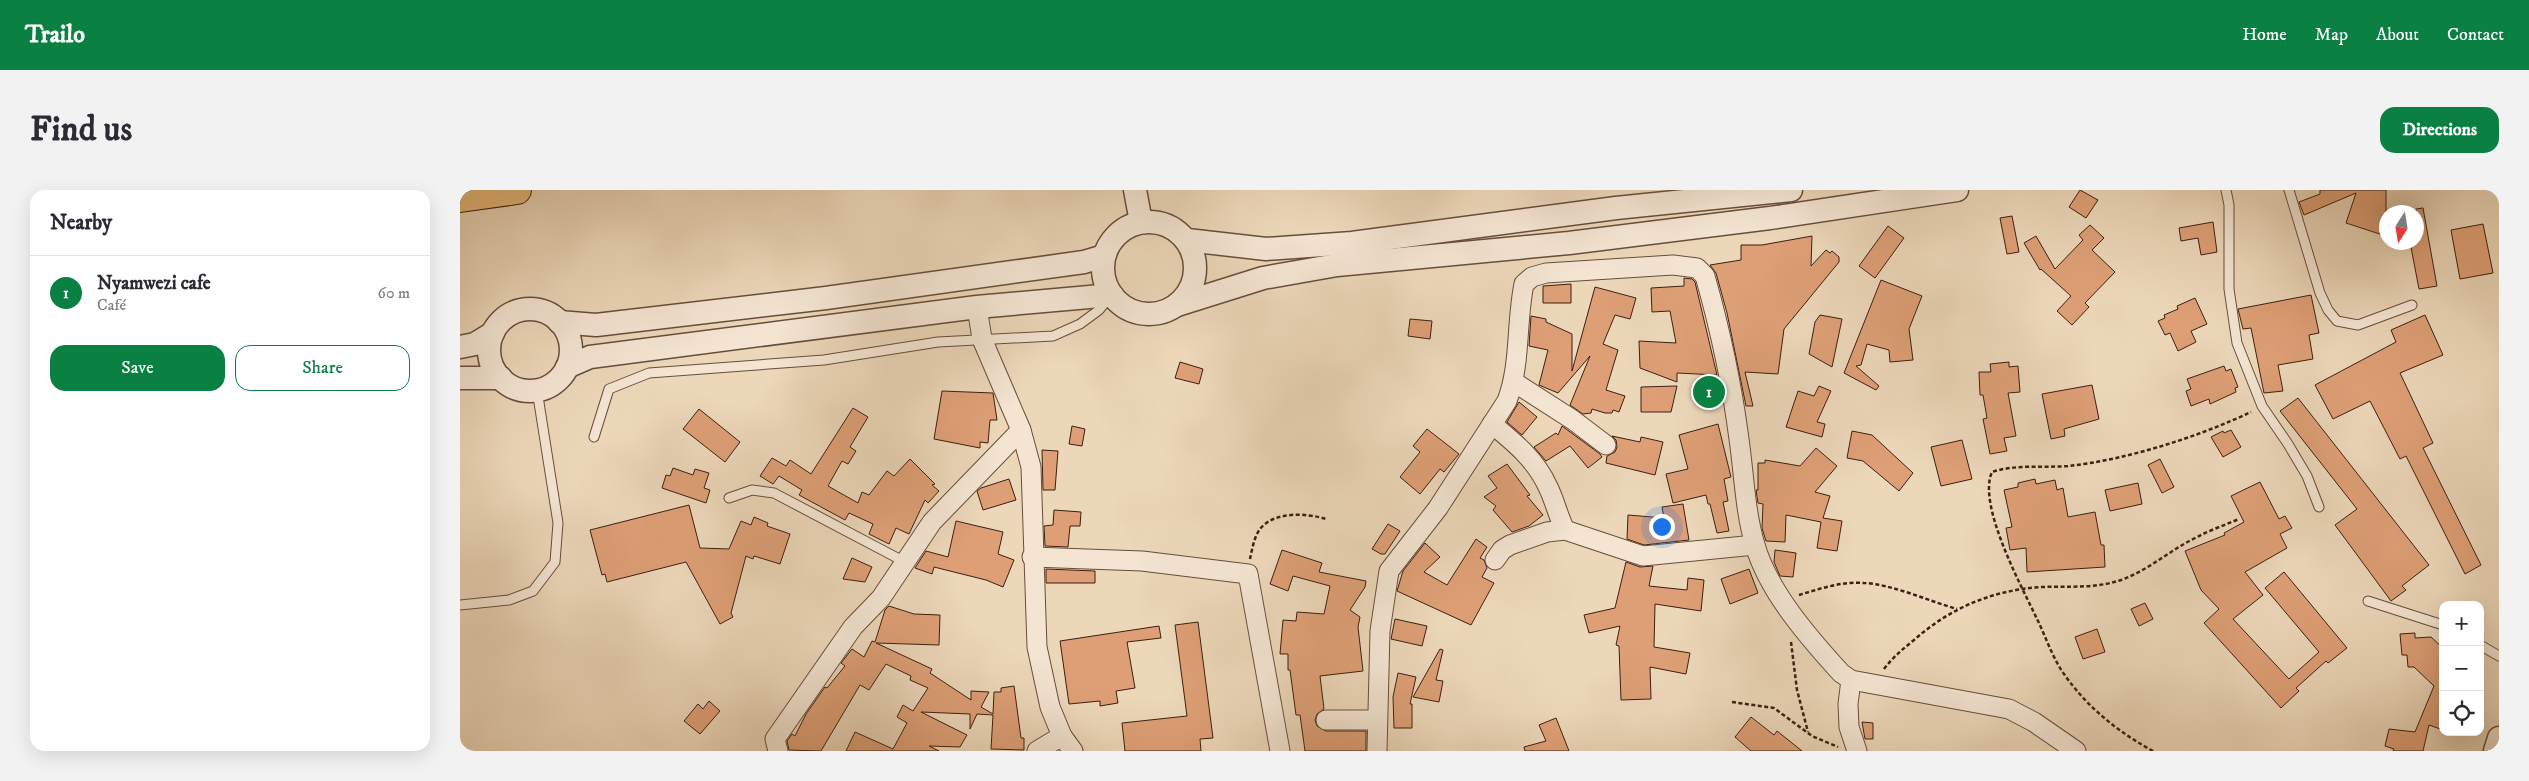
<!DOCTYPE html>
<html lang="en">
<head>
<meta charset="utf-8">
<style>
	:root { --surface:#fff; --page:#f2f2f3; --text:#2b2b33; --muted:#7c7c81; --line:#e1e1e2; --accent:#0b8043 }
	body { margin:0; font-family:"IM FELL DW Pica",serif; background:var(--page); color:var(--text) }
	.controls { position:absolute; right:15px; bottom:15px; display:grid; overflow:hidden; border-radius:10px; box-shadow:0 5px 20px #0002 }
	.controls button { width:45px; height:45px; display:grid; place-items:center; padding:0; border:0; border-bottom:1px solid var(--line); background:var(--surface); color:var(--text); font:25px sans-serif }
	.compass { position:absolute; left:1919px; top:15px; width:45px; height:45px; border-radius:50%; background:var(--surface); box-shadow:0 5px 20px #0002; rotate:192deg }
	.you { position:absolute; left:1201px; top:336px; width:18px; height:18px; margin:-12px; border:4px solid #fff; border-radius:50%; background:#1a73e8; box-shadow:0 0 0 8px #1a73e833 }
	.badge { display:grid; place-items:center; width:32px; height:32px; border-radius:50%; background:var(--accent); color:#fff; font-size:16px; font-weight:700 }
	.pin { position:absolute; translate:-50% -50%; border:2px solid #fff; box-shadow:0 1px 5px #0006 }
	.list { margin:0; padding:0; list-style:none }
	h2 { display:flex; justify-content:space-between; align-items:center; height:65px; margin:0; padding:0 20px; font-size:21px }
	h2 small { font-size:16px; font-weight:400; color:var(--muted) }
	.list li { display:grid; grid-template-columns:32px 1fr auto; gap:15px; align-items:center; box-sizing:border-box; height:75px; padding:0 20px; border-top:1px solid var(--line) }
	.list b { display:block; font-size:19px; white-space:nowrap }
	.list p { margin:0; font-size:16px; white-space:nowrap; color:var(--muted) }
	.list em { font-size:16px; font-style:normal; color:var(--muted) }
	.actions { display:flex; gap:10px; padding:15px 20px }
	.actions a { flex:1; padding:11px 0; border:1px solid var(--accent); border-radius:15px; text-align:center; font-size:18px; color:var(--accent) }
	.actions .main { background:var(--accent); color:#fff }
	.icon { flex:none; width:28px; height:28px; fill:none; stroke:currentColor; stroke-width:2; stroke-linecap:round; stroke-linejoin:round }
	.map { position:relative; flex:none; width:2039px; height:561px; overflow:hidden; border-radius:15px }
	header { display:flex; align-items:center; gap:30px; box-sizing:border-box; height:70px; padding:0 25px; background:var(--accent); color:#fff }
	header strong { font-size:24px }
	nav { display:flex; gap:28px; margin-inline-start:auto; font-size:18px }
	.intro { display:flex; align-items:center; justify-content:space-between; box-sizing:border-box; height:120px; padding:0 30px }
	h1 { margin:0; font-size:35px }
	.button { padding:12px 22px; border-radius:15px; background:var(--accent); color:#fff; font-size:18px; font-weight:700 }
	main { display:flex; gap:30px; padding:0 30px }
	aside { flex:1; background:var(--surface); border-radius:15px; box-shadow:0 5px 20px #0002 }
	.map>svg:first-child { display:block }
	.building { fill:#de9f76; stroke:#3d1f12 }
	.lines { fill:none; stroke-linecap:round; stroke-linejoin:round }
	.service-casing { stroke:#694d3c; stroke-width:11 }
	.minor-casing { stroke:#694d3c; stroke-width:21 }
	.tertiary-casing { stroke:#694d3c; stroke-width:25 }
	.trunk-casing { stroke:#3d1f12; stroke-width:30 }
	.path { stroke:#3d1f12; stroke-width:2.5; stroke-dasharray:4 2.5; stroke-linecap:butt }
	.service { stroke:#f3e5d2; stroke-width:9 }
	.minor { stroke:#f3e5d2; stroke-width:19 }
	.tertiary { stroke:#f3e5d2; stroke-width:22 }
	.trunk { stroke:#e6bc7c; stroke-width:28 }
</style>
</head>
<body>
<header>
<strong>Trailo</strong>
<nav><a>Home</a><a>Map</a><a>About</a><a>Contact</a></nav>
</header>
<div class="intro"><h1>Find us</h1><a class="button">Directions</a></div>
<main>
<aside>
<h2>Nearby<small></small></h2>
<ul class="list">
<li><span class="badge">1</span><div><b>Nyamwezi cafe</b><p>Café</p></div><em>60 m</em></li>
</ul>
<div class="actions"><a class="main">Save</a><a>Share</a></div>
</aside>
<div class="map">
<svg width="2039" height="561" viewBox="0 0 2039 561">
	<rect width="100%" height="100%" fill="#ecd7b9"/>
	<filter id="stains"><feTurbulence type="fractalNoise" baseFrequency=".004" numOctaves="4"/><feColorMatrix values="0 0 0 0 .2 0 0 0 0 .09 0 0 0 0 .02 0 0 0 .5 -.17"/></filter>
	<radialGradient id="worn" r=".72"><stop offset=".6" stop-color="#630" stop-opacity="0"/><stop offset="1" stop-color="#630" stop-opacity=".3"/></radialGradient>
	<g class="building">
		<path d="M 1620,0 L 1638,10 L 1626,28 L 1609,17 Z"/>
		<path d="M 1860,0 L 1926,0 L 1926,46 L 1886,33 L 1896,3 L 1844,25 L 1839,12 L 1860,4 Z"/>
		<path d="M 1963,18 L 1977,96 L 1959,99 L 1950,52 L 1956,52 L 1956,19 Z"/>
		<path d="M 1552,26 L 1559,62 L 1547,64 L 1540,28 Z"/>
		<path d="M 1753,32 L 1757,62 L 1741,65 L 1738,48 L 1721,51 L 1719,38 Z"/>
		<path d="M 2023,34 L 2033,83 L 2000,89 L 1991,40 Z"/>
		<path d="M 1630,35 L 1644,48 L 1632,60 L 1655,82 L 1625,113 L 1629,117 L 1612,135 L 1597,121 L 1611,106 L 1581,79 L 1580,80 L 1564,53 L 1576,46 L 1595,79 L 1623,50 L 1619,45 Z"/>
		<path d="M 1428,36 L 1444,48 L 1415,88 L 1399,76 Z"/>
		<path d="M 1352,46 L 1351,76 L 1366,60 L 1370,63 L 1372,61 L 1379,67 L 1379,72 L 1324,139 L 1318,184 L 1285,182 L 1293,216 L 1286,216 L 1267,123 L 1256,83 L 1250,75 L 1281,70 L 1281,55 L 1302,55 Z"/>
		<path d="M 1224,88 L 1232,89 L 1235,92 L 1257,185 L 1217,183 L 1217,192 L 1180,178 L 1179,151 L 1216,153 L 1210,121 L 1192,122 L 1191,98 L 1224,96 Z"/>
		<path d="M 1421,90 L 1462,106 L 1449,139 L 1453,170 L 1430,172 L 1429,160 L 1407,154 L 1401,175 L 1396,176 L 1419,196 L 1416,200 L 1384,183 Z"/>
		<path d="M 1111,94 L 1111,113 L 1083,113 L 1083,96 Z"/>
		<path d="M 1135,97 L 1176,108 L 1170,129 L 1155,125 L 1143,154 L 1158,160 L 1146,200 L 1165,206 L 1159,222 L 1153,220 L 1152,223 L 1145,223 L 1132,219 L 1131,223 L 1123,224 L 1110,215 L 1130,166 L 1098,203 L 1079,195 L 1088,160 L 1069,156 L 1071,126 L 1086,129 L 1086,132 L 1112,144 L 1112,181 Z"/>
		<path d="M 1851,105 L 1859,143 L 1849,145 L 1853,169 L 1818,175 L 1823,201 L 1804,203 L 1791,138 L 1783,139 L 1778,119 Z"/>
		<path d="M 1735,108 L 1747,134 L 1731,141 L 1736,152 L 1718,161 L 1710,143 L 1705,145 L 1698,131 L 1705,128 L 1704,125 L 1718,119 L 1717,116 Z"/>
		<path d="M 1360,125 L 1382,129 L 1372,177 L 1349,164 L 1355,132 Z"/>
		<path d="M 1965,125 L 1983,165 L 1940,183 L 1973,253 L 1963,258 L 2021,375 L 2005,384 L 1946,266 L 1940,269 L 1910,211 L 1873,229 L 1855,195 L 1936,152 L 1931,140 Z"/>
		<path d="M 950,129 L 972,131 L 970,149 L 948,146 Z"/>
		<path d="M 720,172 L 743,179 L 739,194 L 715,188 Z"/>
		<path d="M 1549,172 L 1549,177 L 1558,176 L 1560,202 L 1548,203 L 1556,246 L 1544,248 L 1547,261 L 1530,264 L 1523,229 L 1527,228 L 1523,205 L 1520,205 L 1519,182 L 1531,182 L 1530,174 Z"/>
		<path d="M 1764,176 L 1766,181 L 1771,179 L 1778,197 L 1775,198 L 1776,202 L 1750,214 L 1749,209 L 1731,216 L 1726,201 L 1731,199 L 1727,189 Z"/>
		<path d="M 1632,195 L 1639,229 L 1604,239 L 1605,246 L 1591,249 L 1582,204 Z"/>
		<path d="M 1217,196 L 1211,222 L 1181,222 L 1181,197 Z"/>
		<path d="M 1359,196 L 1371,201 L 1357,232 L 1365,234 L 1362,247 L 1326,237 L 1338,201 L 1354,206 Z"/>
		<path d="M 482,201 L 533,203 L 537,230 L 530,230 L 528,253 L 520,252 L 520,258 L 474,249 Z"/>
		<path d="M 1838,208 L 1969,375 L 1942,396 L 1946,400 L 1931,411 L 1875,335 L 1897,319 L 1820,221 Z"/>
		<path d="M 1059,212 L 1077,227 L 1062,245 L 1047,232 Z"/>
		<path d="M 393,218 L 408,227 L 390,257 L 396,261 L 388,274 L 382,271 L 368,296 L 398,313 L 402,302 L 409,305 L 427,281 L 434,286 L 450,269 L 475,294 L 472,295 L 479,301 L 468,313 L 465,310 L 449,344 L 436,338 L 429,354 L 409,344 L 413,334 L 389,323 L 385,330 L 339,305 L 342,300 L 319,286 L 313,294 L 300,286 L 312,268 L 326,276 L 330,270 L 351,284 Z"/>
		<path d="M 239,219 L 280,252 L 265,272 L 223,239 Z"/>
		<path d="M 1258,234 L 1271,287 L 1264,289 L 1268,311 L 1263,312 L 1269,341 L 1257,343 L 1250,314 L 1248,314 L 1246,305 L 1213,313 L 1206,284 L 1228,279 L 1219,245 Z"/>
		<path d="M 612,236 L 625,239 L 622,256 L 609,254 Z"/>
		<path d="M 1102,236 L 1140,264 L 1142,267 L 1128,278 L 1110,256 L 1086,271 L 1074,257 L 1096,243 L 1098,245 Z"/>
		<path d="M 967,239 L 999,264 L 984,282 L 980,279 L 960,304 L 940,287 L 960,262 L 953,256 Z"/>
		<path d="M 1771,240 L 1781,257 L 1763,267 L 1751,247 L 1763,241 L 1764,243 Z"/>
		<path d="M 1392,241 L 1412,245 L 1453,283 L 1439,301 L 1403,271 L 1387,268 Z"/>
		<path d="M 1152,246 L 1180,252 L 1181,247 L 1203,252 L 1195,285 L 1146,273 L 1147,266 L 1155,262 L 1157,257 L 1156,250 Z"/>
		<path d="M 1502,250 L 1512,289 L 1481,296 L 1471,257 Z"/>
		<path d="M 1356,258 L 1377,276 L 1355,302 L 1370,306 L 1363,328 L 1382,331 L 1377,361 L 1357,358 L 1361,332 L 1326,325 L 1325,352 L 1306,351 L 1302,338 L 1303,314 L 1298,313 L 1296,300 L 1298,300 L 1298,273 L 1305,273 L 1305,270 L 1340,276 Z"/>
		<path d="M 582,260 L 598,261 L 595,300 L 583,300 Z"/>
		<path d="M 1700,269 L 1714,297 L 1702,303 L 1688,275 Z"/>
		<path d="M 1047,274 L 1070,305 L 1067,306 L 1083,325 L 1069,336 L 1052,342 L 1033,320 L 1036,316 L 1024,307 L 1037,298 L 1028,286 Z"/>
		<path d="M 213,278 L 233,285 L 235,279 L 249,283 L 244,298 L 250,300 L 246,313 L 202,298 L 206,285 L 210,286 Z"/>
		<path d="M 549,289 L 556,310 L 523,320 L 517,301 L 521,298 Z"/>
		<path d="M 1575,289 L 1576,294 L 1595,290 L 1597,300 L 1603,298 L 1608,327 L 1635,322 L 1641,355 L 1644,355 L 1645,377 L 1567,382 L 1566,358 L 1550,360 L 1546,338 L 1552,337 L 1544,300 L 1558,297 L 1558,293 Z"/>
		<path d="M 1800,292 L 1819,329 L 1825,326 L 1832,338 L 1820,344 L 1827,358 L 1785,382 L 1803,405 L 1773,429 L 1829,489 L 1859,462 L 1805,398 L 1824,382 L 1887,458 L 1868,473 L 1866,471 L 1836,498 L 1839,501 L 1821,518 L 1744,433 L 1759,419 L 1741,400 L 1725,361 L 1765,345 L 1764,343 L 1784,332 L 1771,306 Z"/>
		<path d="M 1678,293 L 1682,314 L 1650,321 L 1645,300 Z"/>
		<path d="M 1223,314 L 1229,350 L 1184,355 L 1167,349 L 1168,325 L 1204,328 L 1202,317 Z"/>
		<path d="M 229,315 L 240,358 L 269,359 L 281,331 L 291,335 L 294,327 L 308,333 L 307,336 L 330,344 L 320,374 L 294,366 L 293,369 L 286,366 L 271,423 L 273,427 L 260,434 L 226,372 L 147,392 L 145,384 L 142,385 L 130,340 Z"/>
		<path d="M 594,320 L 621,322 L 620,336 L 610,336 L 608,357 L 585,356 L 584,336 L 593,335 Z"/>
		<path d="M 496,331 L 543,342 L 538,364 L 554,370 L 543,397 L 526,390 L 474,377 L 472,384 L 455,378 L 466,361 L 488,367 Z"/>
		<path d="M 928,334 L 940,341 L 925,364 L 921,364 L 912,359 Z"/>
		<path d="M 1016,349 L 1027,357 L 1020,368 L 1024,370 L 1027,378 L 1022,387 L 1034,393 L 1011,435 L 937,401 L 943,381 L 965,353 L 980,367 L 964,382 L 987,395 Z"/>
		<path d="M 822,360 L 862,373 L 859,382 L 906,391 L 905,397 L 890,420 L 900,427 L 898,437 L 903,481 L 860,486 L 864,519 L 857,524 L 855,530 L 857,536 L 866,541 L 906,541 L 906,561 L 845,561 L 840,525 L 836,525 L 830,480 L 828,480 L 828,464 L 820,464 L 823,430 L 836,431 L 837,422 L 864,424 L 870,396 L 833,386 L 828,401 L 810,394 Z"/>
		<path d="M 1315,360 L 1336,363 L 1333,387 L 1320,386 L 1314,372 Z"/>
		<path d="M 392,368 L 412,377 L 405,392 L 383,389 Z"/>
		<path d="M 1166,372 L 1180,377 L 1193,376 L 1189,396 L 1227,400 L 1228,388 L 1244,390 L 1241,421 L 1195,414 L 1194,457 L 1230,463 L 1226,484 L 1190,477 L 1191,509 L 1161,510 L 1159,456 L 1156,455 L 1160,436 L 1129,443 L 1124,425 L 1155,418 Z"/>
		<path d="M 586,379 L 635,381 L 635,393 L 586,393 Z"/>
		<path d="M 1289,379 L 1298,403 L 1270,414 L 1261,389 Z"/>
		<path d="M 1685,413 L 1693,429 L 1679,436 L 1671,419 Z"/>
		<path d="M 429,416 L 454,424 L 480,425 L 479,455 L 416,453 L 472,479 L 470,483 L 511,510 L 511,501 L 529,502 L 521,517 L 533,524 L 534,502 L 541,502 L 541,498 L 554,496 L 561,548 L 564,548 L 564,560 L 531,559 L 533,525 L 517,524 L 510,539 L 510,524 L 461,522 L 507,545 L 500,557 L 469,556 L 479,561 L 386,561 L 395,542 L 433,559 L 447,533 L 437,527 L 443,515 L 453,521 L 468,498 L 450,490 L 451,486 L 426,474 L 409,500 L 400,495 L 361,561 L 329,560 L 327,551 L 332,544 L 335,546 L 346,524 L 365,497 L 367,498 L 385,476 L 381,473 L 392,459 L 404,467 L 412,451 L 415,452 L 425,420 Z"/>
		<path d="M 935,429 L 967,436 L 962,456 L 931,449 Z"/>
		<path d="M 738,432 L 753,548 L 740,549 L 741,561 L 665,561 L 662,533 L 727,526 L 715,435 Z"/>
		<path d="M 699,436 L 701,448 L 667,452 L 675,498 L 656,501 L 658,513 L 640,516 L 640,511 L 609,514 L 600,451 Z"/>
		<path d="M 1637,439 L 1645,462 L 1623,469 L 1615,447 Z"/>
		<path d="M 1955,443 L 1955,448 L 1971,447 L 1983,458 L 1983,540 L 1969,535 L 1963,561 L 1933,561 L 1934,559 L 1925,556 L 1929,539 L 1955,542 L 1974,496 L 1954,477 L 1948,477 L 1947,465 L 1942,465 L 1940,444 Z"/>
		<path d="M 980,459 L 983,460 L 976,490 L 983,491 L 979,512 L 953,507 Z"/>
		<path d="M 938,483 L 956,487 L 950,514 L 952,514 L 952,538 L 934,538 L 933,507 Z"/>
		<path d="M 249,511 L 260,521 L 240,544 L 224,531 L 238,514 L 243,519 Z"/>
		<path d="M 1291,527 L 1314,545 L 1317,541 L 1342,561 L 1291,561 L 1275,547 Z"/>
		<path d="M 1096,528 L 1109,561 L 1065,561 L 1064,557 L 1086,551 L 1079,535 Z"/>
		<path d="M 1402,532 L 1413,533 L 1413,549 L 1405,549 Z"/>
	</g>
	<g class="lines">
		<defs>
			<g id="service">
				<path d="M 1766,0 L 1769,15 L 1769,99 L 1777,153 L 1802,216 L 1828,254 L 1847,286 L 1859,317"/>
				<path d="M 1829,0 L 1860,103 L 1868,120 L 1877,131 L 1898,135 L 1952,115"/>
				<path d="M 134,247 L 149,199 L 189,183 L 364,170 L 478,152 L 593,146 L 620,134 L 639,120 L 648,109"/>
				<path d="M 269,308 L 292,300 L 314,303 L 445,372"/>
				<path d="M 1908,411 L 1983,435"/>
				<path d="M 0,415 L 49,410 L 73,401 L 95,372 L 98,333 L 77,200"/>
				<path d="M 2020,455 L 2039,466"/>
			</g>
			<g id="minor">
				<path d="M 517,117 L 522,149 L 561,240 L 571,277 L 577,457 L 590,517 L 602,546 L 613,561"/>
				<path d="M 1054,192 L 1113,230 L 1146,255"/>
				<path d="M 1032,234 C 1054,252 1076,270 1088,297 C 1095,311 1098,326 1105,340"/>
				<path d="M 572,367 L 682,371 L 788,384 L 820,561"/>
				<path d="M 1035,370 L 1042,360 L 1050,355 L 1087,342 L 1105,340 L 1183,366 L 1295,355"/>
				<path d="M 1391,490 L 1549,519 L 1574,532 L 1616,561"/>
				<path d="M 866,530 L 916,530"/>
				<path d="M 318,561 L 315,549 L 393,437 L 421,408 L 472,332 L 561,240"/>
				<path d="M 577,561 L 602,546"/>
				<path d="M 917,561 L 920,441 L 929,381 L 978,318 L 1047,211 C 1061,174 1056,132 1064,94 L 1072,87 L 1086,83 L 1213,75 L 1237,78 L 1245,86 C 1260,139 1272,195 1279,249 C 1284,284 1285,321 1295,355 C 1308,401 1349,448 1381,483 L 1391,490 L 1388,514 L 1389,537 L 1397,561"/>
			</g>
			<g id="tertiary">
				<path d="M 675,0 L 681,32"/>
				<circle cx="689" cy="78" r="46"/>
				<path d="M 727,50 L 806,59 L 892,53 L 1156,18 L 1331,0"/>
				<path d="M 717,115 L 803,88 L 877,75 L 1109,53 L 1310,28 L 1497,0"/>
				<circle cx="70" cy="160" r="41"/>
				<path d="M 99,132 L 136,135 L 366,108 L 624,72 L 644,66"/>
				<path d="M 0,157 L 15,154 L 33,143"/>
				<path d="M 107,177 L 130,167 L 517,117 L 652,105"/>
				<path d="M 0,188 L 41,188"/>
				<path d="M 2035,561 L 2039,548"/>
			</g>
			<path id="trunk" d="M 0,8 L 57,0"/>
		</defs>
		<use href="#service" class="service-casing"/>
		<use href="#minor" class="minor-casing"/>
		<use href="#tertiary" class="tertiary-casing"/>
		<use href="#trunk" class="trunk-casing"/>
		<g class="path">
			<path d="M 790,369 C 792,360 794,347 800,339 C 814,321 847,323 866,329"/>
			<path d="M 1339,405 C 1359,399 1382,391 1404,393 C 1431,394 1469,411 1497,419"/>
			<path d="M 1331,452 L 1337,500 L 1348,542"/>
			<path d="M 1424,479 C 1433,467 1443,459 1454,450 C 1490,418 1533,400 1581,397 C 1608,396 1634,399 1661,390 C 1689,380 1710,360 1737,347 C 1750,340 1765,335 1779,329"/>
			<path d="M 1272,512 L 1314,518 L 1352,546 L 1378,557"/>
			<path d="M 1693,561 C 1658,542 1627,517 1604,484 C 1592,467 1586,447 1577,429 C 1562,397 1517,315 1532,282 C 1556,274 1582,278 1608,276 C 1666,270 1738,247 1791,222"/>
		</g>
		<use href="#service" class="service"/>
		<use href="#minor" class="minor"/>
		<use href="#tertiary" class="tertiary"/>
		<use href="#trunk" class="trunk"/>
	</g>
	<rect width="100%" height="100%" filter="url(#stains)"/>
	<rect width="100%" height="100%" fill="url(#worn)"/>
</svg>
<div class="controls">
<button>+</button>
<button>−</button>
<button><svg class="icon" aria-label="locate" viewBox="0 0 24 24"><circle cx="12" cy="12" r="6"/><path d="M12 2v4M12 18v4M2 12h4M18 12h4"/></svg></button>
</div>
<svg class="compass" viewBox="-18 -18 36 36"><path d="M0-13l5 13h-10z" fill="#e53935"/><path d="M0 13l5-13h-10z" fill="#7c7c81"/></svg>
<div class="you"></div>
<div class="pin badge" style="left:1249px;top:202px">1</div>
</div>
</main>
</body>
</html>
